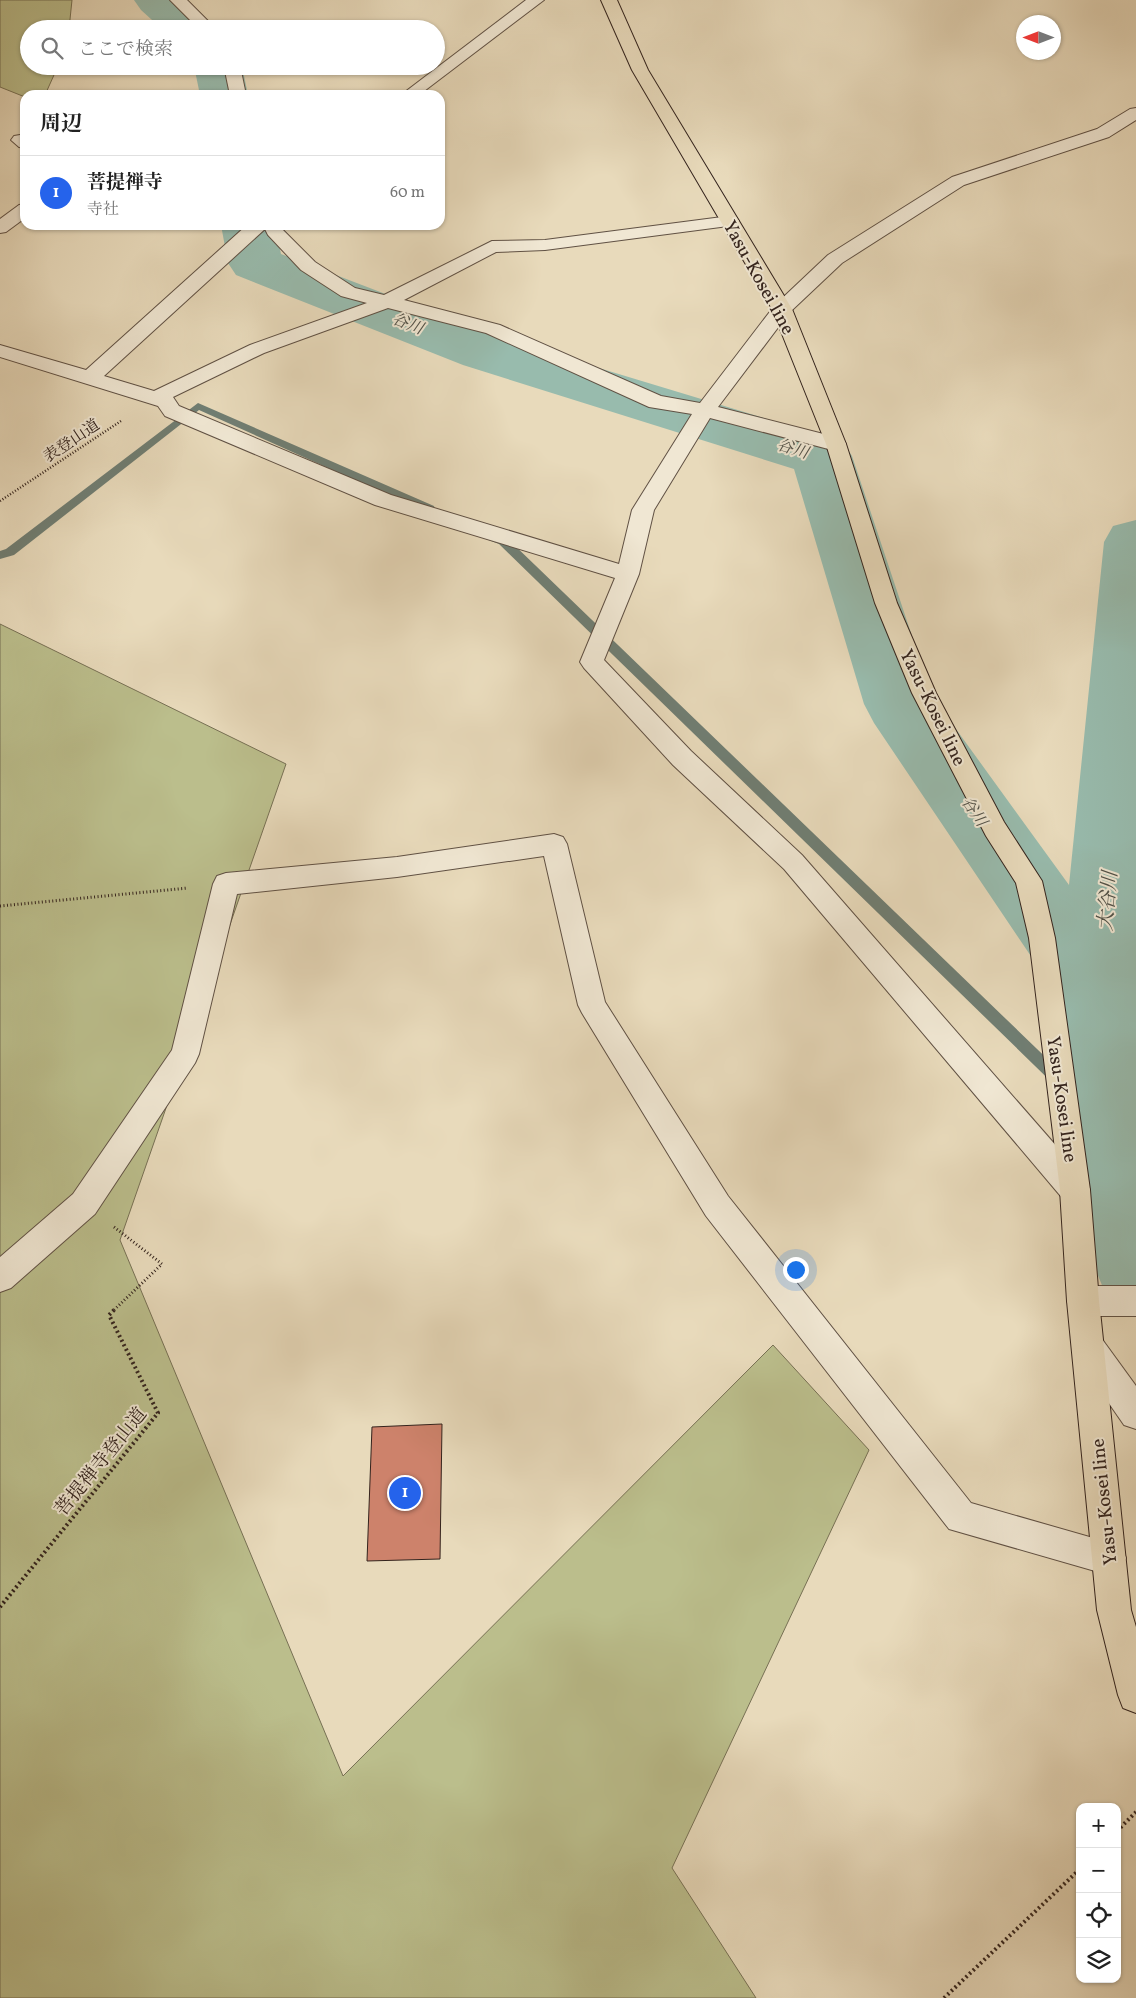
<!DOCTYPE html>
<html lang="ja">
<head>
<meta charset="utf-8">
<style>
	:root { --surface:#fff; --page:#f6f6f6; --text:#222; --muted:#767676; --line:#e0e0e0; --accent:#2563eb }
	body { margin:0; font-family:Vollkorn,"Noto Serif JP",serif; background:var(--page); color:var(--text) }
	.controls { position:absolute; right:15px; bottom:15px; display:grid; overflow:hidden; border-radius:10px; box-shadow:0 1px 4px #0004 }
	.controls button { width:45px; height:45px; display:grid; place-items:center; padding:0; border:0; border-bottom:1px solid var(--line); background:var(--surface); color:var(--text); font:25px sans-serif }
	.compass { position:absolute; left:1016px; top:15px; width:45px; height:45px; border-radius:50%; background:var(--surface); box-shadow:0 1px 4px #0004; rotate:270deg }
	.you { position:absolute; left:795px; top:1269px; width:18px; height:18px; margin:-12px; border:4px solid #fff; border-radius:50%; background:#1a73e8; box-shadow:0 0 0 8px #1a73e833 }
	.badge { display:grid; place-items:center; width:32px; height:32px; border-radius:50%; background:var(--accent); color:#fff; font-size:16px; font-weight:700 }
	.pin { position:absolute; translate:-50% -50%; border:2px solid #fff; box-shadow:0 1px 5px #0006 }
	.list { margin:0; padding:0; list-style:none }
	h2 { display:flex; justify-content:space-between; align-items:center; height:65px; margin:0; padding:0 20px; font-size:21px }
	h2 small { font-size:16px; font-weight:400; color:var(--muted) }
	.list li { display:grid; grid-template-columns:32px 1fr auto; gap:15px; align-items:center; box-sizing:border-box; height:75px; padding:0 20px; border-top:1px solid var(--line) }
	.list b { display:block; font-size:19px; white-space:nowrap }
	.list p { margin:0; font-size:16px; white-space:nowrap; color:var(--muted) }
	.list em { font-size:16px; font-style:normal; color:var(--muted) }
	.icon { flex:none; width:28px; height:28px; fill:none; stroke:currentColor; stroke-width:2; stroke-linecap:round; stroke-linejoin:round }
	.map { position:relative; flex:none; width:1136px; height:1998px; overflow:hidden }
	.search { position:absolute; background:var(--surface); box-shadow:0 1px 4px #0004; left:20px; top:20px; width:425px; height:55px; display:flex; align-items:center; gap:12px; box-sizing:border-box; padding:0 18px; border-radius:28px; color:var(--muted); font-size:19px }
	.panel { position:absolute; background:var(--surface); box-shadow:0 1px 4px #0004; left:20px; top:90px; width:425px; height:140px; border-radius:15px }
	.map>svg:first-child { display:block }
	.green { fill:#bbbe8c; stroke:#777054 }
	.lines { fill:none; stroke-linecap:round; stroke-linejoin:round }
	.stream { fill:#707e73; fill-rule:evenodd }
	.river { fill:#98bbad; fill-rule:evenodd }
	.building { fill:#cd826b; stroke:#33231d }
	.minor-casing { stroke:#605144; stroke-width:2 }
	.primary-casing { stroke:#33231d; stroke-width:2 }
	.path-far2 { stroke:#33231d; stroke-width:2.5; stroke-dasharray:1 2; stroke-linecap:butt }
	.path-far1 { stroke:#33231d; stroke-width:3; stroke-dasharray:1 2.5; stroke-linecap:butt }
	.path { stroke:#33231d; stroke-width:4; stroke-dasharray:2 3; stroke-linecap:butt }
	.minor { fill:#f0e7d3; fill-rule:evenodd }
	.primary { fill:#e8dabb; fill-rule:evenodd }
	.labels { text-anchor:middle; stroke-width:4; stroke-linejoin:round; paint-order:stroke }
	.far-water-label { font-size:16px; font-style:italic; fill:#515148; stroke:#f0e7d3 }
	.far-street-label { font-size:16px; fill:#33231d; stroke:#f0e7d3 }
	.street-label { font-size:19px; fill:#33231d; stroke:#f0e7d3 }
	.water-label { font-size:20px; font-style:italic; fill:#515148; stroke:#f0e7d3 }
</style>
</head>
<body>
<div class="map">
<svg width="1136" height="1998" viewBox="0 0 1136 1998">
	<rect width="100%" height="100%" fill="#e8dabb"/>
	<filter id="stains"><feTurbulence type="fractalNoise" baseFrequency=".004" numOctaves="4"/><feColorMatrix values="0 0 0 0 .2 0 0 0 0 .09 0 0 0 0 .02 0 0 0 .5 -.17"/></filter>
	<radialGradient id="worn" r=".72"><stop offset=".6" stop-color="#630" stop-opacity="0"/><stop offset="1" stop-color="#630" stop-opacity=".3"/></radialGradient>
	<g class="green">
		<path d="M 0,0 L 72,0 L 69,29 L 29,29 L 29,66 L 58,66 L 45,95 L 25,95 L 25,97 L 0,87 Z"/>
		<path d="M 0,624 L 286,764 L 120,1240 L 343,1776 L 773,1345 L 869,1450 L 672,1868 L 756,1998 L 0,1998 Z"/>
	</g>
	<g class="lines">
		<g class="stream">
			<path d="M 198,403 L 434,506 L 435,509 L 434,512 L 426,512 L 199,410 L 14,555 L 0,559 L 0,551 L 6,549 Z"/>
			<path d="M 490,532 L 507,538 L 1118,1127 L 1120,1132 L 1118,1137 L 1113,1139 L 1108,1137 L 499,544 L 486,539 L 485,536 L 486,533 Z"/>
		</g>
		<g class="river">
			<path d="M 134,0 L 186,0 L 211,29 L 162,29 L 141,10 Z"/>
			<path d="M 194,66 L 242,66 L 248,95 L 200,95 Z"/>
			<path d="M 221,225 L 275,225 L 281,254 L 503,339 L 843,442 L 852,456 L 932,696 L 1069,885 L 1104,542 L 1113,526 L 1136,520 L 1136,1302 L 1104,1290 L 1091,1259 L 1079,1205 L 1070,1132 L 1059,998 L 874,723 L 864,704 L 794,469 L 463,365 L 236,275 L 228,263 Z"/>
		</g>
	</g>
	<path class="building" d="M 442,1424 L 440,1559 L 367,1561 L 372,1427 Z"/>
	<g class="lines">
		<defs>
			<g id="minor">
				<path d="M 170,0 L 187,0 L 216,29 L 199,29 Z"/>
				<path d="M 526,0 L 544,0 L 419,95 L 401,95 Z"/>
				<path d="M 224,66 L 240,66 L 246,95 L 230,95 Z"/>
				<path d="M 1136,108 L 1136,120 L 1109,137 L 964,185 L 842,263 L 789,313 L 718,407 L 843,439 L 846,444 L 843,449 L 836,451 L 710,418 L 654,510 L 639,574 L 604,660 L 691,751 L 802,855 L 1086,1180 L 1090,1190 L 1086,1200 L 1075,1204 L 1064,1200 L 784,869 L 673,765 L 584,668 L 580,662 L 615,578 L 375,505 L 165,416 L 158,406 L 0,357 L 0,345 L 86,370 L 247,225 L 282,225 L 283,230 L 315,262 L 355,288 L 384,295 L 492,241 L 545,240 L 730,216 L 736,217 L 739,221 L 736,225 L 545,250 L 496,252 L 404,300 L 500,325 L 661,396 L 700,403 L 775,305 L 828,255 L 952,177 L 1097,129 L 1130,109 ZM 265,229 L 268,235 L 301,270 L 341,296 L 367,303 L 250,345 L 154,391 L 104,376 ZM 388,308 L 486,333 L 649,407 L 692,414 L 632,510 L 619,564 L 391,495 L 179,406 L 173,397 L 264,353 Z"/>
				<path d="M 20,135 L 25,136 L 25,148 L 19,147 L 11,140 L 14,136 Z"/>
				<path d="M 25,204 L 25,218 L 6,232 L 0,233 L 0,219 L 19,205 Z"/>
				<path d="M 554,834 L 563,837 L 567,844 L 605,1002 L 728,1196 L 971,1503 L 1121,1546 L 1126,1558 L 1121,1570 L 1109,1575 L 949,1529 L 706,1216 L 582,1013 L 578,1005 L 544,856 L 397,877 L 237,894 L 199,1054 L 195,1063 L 95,1214 L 11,1288 L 0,1292 L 0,1257 L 73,1194 L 172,1050 L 213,884 L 217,876 L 226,873 L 397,857 Z"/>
				<path d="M 1083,1286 L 1136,1286 L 1136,1316 L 1083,1316 L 1072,1312 L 1067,1301 L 1072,1290 Z"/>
				<path d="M 1088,1330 L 1099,1335 L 1136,1386 L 1136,1429 L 1124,1425 L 1077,1357 L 1072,1346 L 1077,1335 Z"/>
			</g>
			<path id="primary" d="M 601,0 L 617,0 L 648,70 L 792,309 L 846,444 L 897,603 L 936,693 L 1004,822 L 1042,881 L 1055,938 L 1090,1190 L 1099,1301 L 1131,1610 L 1136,1627 L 1136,1713 L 1123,1708 L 1118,1695 L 1097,1610 L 1067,1301 L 1060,1190 L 1029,938 L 1016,883 L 986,836 L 912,693 L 875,603 L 826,444 L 772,309 L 632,70 Z"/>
		</defs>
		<use href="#minor" class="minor-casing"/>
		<use href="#primary" class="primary-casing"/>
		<path class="path-far2" d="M 0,501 L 121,421"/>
		<g class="path-far1">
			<path d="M 0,906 L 188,888"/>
			<path d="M 114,1227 L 162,1264 L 114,1310"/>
		</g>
		<g class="path">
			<path d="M 0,1607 L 158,1413 L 109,1315 L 116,1308"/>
			<path d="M 1117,1831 L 1136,1812"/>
			<path d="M 944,1998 L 1080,1869"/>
		</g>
		<use href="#minor" class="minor"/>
		<use href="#primary" class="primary"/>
	</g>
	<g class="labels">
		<g class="far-water-label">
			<text transform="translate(408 323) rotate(21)" y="6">谷川</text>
			<text transform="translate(793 448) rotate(17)" y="6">谷川</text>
			<text transform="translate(975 811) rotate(55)" y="6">谷川</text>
		</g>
		<g class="far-street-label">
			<text transform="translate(71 440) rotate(-34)" y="6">表登山道</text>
		</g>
		<g class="street-label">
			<text transform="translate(760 277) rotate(61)" y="7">Yasu-Kosei line</text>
			<text transform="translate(934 707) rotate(64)" y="7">Yasu-Kosei line</text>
			<text transform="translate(1063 1099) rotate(82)" y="7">Yasu-Kosei line</text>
			<text transform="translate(100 1461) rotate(-51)" y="7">菩提禅寺登山道</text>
			<text transform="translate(1103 1502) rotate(-96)" y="7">Yasu-Kosei line</text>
		</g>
		<g class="water-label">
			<text transform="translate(1107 901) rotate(-85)" y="7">大谷川</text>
		</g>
	</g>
	<rect width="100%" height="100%" filter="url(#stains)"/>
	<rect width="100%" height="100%" fill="url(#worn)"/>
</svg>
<div class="controls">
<button>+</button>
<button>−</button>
<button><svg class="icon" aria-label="locate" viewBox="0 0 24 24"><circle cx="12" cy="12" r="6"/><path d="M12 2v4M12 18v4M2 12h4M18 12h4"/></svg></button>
<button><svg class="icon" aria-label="layers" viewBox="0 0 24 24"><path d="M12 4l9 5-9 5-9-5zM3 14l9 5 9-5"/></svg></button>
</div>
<svg class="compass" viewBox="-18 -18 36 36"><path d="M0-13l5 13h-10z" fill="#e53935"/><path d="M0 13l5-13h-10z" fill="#767676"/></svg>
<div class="you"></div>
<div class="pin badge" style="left:405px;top:1493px">1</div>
<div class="search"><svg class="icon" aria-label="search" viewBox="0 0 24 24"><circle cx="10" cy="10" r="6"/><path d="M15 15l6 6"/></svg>ここで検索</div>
<section class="panel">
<h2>周辺<small></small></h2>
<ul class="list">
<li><span class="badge">1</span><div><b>菩提禅寺</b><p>寺社</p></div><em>60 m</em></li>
</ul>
</section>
</div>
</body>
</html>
